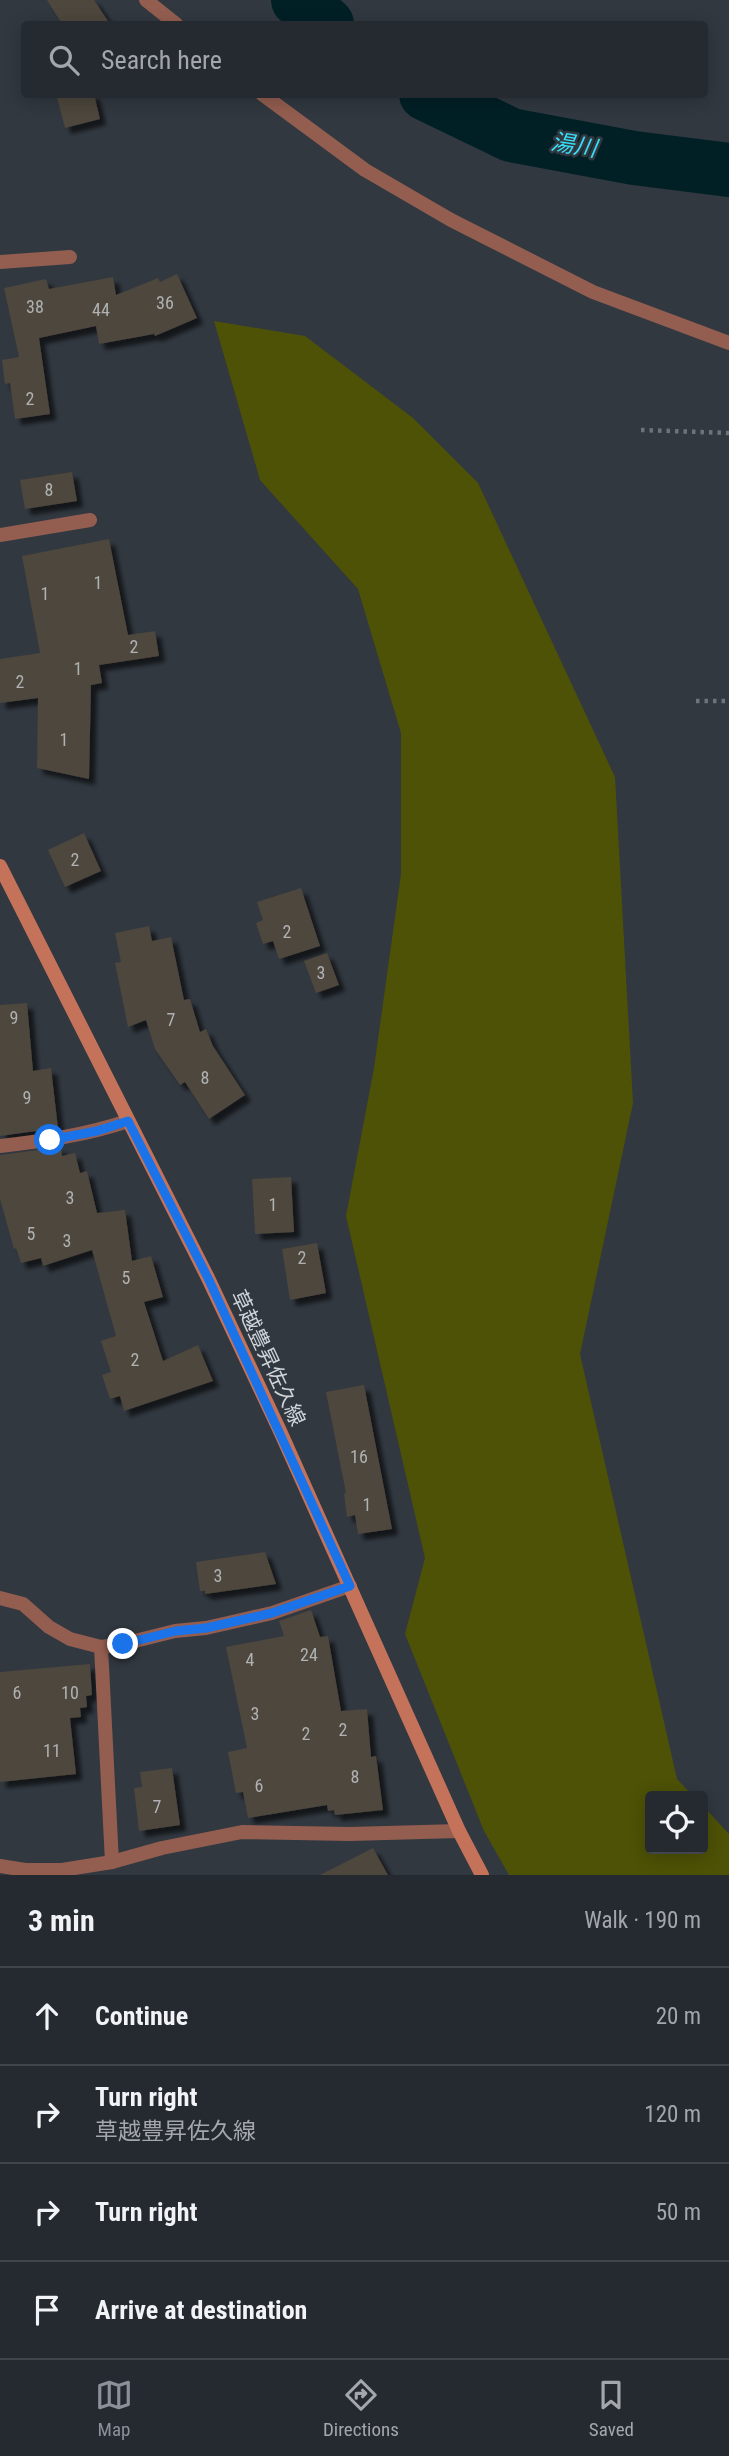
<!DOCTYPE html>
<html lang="en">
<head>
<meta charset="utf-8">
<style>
	:root { --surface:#252a30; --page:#2d3238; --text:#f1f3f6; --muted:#a3a7ab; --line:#42464c; --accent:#8c9099 }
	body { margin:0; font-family:"Roboto Condensed","Noto Sans JP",sans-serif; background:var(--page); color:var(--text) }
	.controls { position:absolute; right:21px; bottom:21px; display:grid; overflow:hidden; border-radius:7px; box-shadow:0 4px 18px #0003 }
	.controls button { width:63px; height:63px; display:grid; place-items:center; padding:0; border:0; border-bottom:2px solid var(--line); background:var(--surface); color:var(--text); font:35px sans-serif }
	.stop { position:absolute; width:21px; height:21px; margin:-16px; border:5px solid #1a73e8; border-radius:50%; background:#fff }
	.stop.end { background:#1a73e8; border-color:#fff; box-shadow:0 2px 7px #0008 }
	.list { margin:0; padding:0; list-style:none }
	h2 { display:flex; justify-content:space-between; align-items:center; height:91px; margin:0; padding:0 28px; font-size:30px }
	h2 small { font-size:23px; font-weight:400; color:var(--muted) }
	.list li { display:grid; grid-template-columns:46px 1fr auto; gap:21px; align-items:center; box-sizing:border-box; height:98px; padding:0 28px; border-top:2px solid var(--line) }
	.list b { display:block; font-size:26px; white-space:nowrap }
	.list p { margin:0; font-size:23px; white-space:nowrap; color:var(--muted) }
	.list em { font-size:23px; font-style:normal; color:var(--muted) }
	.icon { flex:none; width:38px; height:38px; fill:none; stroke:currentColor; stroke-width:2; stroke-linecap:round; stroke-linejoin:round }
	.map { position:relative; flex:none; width:729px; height:1875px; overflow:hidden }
	.search { position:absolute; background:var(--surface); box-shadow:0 4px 18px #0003; left:21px; right:21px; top:21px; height:77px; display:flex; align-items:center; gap:18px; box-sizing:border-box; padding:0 24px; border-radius:7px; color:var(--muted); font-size:26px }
	.sheet { height:483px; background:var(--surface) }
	nav { display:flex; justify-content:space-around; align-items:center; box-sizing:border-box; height:98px; border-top:2px solid var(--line); background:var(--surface); font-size:19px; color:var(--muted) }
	nav a { display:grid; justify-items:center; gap:4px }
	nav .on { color:var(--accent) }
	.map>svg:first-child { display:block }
	.green { fill:#4e5206 }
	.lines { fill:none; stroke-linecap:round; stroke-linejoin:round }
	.river { stroke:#002026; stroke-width:54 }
	.building { fill:#4d463d; filter:url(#shadow) }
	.path { stroke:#6d737a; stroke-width:4.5; stroke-dasharray:3.5 5; stroke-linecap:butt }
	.minor { stroke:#935e50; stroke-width:14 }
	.secondary { stroke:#c5725b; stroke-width:14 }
	.route { stroke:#1a73e8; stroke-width:9 }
	.labels { text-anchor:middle; stroke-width:5; stroke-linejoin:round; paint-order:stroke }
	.number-label { font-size:18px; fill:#afb1b3 }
	.street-label { font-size:21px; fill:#d0d5da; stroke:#313840 }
	.water-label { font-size:23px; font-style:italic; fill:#38def6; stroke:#313840 }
</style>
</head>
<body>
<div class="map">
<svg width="729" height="1875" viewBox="0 0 729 1875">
	<defs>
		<filter id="shadow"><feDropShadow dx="6" dy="6" stdDeviation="2" flood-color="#0009"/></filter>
	</defs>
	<rect width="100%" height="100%" fill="#313840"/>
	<path class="green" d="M 214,321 L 305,336 L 413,418 L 478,483 L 615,777 L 633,1103 L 580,1354 L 677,1779 L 693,1796 L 650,1796 L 650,1849 L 703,1849 L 703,1806 L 729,1834 L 729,1875 L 509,1875 L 484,1831 L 405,1634 L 425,1558 L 346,1216 L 374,1068 L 401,874 L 401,733 L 358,589 L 260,480 Z"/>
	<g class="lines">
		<g class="river">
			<path d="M 298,0 L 327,24"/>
			<path d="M 426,94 L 511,135 L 634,158 L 729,170"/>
		</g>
	</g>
	<g class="building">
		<path d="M 47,0 L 94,0 L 110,24 L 62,24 Z"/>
		<path d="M 56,94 L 94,94 L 100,119 L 65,128 Z"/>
		<path d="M 177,274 L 197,318 L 155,336 L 154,334 L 99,344 L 96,326 L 39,338 L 50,414 L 15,419 L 10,383 L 5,384 L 2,360 L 19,357 L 4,288 L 46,279 L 49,289 L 113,277 L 116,295 L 158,278 L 160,282 Z"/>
		<path d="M 72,472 L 77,501 L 25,509 L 20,480 Z"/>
		<path d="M 109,539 L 128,635 L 155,631 L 159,656 L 99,665 L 102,683 L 91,685 L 89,779 L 37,768 L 38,698 L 0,703 L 0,659 L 40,653 L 22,556 Z"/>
		<path d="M 84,833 L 101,871 L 65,887 L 48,850 Z"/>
		<path d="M 301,888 L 320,946 L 279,959 L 273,941 L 263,944 L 256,923 L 263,920 L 257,902 Z"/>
		<path d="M 149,926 L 152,941 L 171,937 L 184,1000 L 190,999 L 200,1032 L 206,1029 L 213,1046 L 245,1095 L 209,1119 L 185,1082 L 180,1085 L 155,1049 L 146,1020 L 128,1027 L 115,963 L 121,962 L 115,933 Z"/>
		<path d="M 327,953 L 339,985 L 316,993 L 304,961 Z"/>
		<path d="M 27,1003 L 33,1071 L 51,1068 L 58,1128 L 0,1136 L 0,1005 Z"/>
		<path d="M 61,1147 L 62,1156 L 75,1153 L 80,1173 L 87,1171 L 97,1213 L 125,1210 L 132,1261 L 151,1256 L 163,1297 L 144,1302 L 163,1361 L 198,1345 L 213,1381 L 124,1411 L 120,1396 L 110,1399 L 102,1375 L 111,1372 L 101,1341 L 116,1336 L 92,1250 L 43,1266 L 41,1258 L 21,1263 L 16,1248 L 14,1249 L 0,1199 L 0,1155 Z"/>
		<path d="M 291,1177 L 294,1232 L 255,1234 L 252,1179 Z"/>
		<path d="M 317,1243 L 326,1293 L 290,1300 L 282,1249 Z"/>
		<path d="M 364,1385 L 392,1529 L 358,1534 L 355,1515 L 347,1517 L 344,1494 L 346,1493 L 326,1392 Z"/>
		<path d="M 265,1552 L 276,1584 L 205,1594 L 205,1591 L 200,1591 L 196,1562 Z"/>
		<path d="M 311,1610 L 320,1637 L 328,1636 L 341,1711 L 367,1709 L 371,1757 L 376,1756 L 383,1810 L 335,1815 L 334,1810 L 328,1811 L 327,1805 L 248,1818 L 243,1792 L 236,1793 L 228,1752 L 247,1748 L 226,1647 L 284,1636 L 279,1621 Z"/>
		<path d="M 90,1664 L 92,1695 L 86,1696 L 87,1707 L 80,1708 L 81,1717 L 70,1718 L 76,1774 L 0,1782 L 0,1672 Z"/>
		<path d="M 172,1768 L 180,1825 L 139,1831 L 134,1788 L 142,1787 L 140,1772 Z"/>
		<path d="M 373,1848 L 388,1875 L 320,1875 Z"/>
	</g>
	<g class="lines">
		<g class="path">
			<path d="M 641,430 L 729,433"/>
			<path d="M 696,701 L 729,701"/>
		</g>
		<g class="minor">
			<path d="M 146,0 L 176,24"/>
			<path d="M 262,94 L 365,170 L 451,220 L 593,292 L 729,343"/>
			<path d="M 0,262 L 70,257"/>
			<path d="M 0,535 L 90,520"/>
			<path d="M 0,1146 C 44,1141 86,1135 128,1121"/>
			<path d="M 0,1598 L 23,1604 L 49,1627 L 70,1639 L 101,1647 L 123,1644 L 175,1631 L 206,1628 L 272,1613 L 350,1586"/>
			<path d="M 101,1647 L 112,1862"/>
			<path d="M 0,1866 L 25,1870 L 62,1870 L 112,1862 L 162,1848 L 242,1832 L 350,1834 L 459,1831"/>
		</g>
		<path class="secondary" d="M 0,866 L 208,1278 L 280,1431 L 459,1831 L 482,1875"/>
	</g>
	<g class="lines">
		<path class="route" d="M 50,1140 L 97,1131 L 128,1121 L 208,1278 L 350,1586 L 272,1613 L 206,1628 L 176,1631 L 123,1644"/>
	</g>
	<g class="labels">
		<g class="number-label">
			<text x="165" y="309">36</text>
			<text x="35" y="313">38</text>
			<text x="101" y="316">44</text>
			<text x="30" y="405">2</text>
			<text x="49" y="496">8</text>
			<text x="98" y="589">1</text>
			<text x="45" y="600">1</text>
			<text x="134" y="653">2</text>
			<text x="78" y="675">1</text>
			<text x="20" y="688">2</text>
			<text x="64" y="746">1</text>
			<text x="75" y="866">2</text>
			<text x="287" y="938">2</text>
			<text x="321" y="979">3</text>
			<text x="14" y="1024">9</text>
			<text x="171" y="1026">7</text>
			<text x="205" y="1084">8</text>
			<text x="27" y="1104">9</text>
			<text x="70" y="1204">3</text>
			<text x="273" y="1211">1</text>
			<text x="31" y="1240">5</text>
			<text x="67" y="1247">3</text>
			<text x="302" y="1264">2</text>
			<text x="126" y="1284">5</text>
			<text x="135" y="1366">2</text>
			<text x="359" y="1463">16</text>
			<text x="367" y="1511">1</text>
			<text x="218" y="1582">3</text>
			<text x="309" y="1661">24</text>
			<text x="250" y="1666">4</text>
			<text x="17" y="1699">6</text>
			<text x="70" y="1699">10</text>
			<text x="255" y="1720">3</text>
			<text x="343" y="1736">2</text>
			<text x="306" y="1740">2</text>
			<text x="52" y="1757">11</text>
			<text x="355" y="1783">8</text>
			<text x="259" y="1792">6</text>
			<text x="157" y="1813">7</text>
		</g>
		<g class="street-label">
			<text transform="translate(268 1358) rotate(65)" y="7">草越豊昇佐久線</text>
		</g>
		<g class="water-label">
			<text transform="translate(574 145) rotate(9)" y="8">湯川</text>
		</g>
	</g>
</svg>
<div class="controls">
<button><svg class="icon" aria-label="locate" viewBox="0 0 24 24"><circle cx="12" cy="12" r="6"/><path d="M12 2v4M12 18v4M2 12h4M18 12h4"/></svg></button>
</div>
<div class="stop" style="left:50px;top:1140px"></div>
<div class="stop end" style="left:123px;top:1644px"></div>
<div class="search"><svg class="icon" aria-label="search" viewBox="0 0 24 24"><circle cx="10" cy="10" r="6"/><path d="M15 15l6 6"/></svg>Search here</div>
</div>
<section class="sheet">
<h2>3 min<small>Walk · 190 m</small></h2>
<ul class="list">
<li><svg class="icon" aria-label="ahead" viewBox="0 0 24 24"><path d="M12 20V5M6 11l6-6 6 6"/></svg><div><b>Continue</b></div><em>20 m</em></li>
<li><svg class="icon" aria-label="right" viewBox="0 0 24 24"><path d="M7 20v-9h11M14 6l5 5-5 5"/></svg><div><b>Turn right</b><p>草越豊昇佐久線</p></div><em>120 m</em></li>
<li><svg class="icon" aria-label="right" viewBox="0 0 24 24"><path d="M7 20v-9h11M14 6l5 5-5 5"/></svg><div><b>Turn right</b></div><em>50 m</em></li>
<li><svg class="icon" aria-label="arrive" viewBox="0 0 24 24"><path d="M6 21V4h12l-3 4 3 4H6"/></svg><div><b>Arrive at destination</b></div></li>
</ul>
</section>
<nav>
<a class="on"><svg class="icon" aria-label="map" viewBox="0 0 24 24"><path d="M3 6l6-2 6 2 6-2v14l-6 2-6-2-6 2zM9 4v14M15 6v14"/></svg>Map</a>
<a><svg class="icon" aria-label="directions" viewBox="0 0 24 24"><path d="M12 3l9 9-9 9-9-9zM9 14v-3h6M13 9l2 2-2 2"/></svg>Directions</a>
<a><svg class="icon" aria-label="saved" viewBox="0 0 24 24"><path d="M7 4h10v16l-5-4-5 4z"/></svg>Saved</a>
</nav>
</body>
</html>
